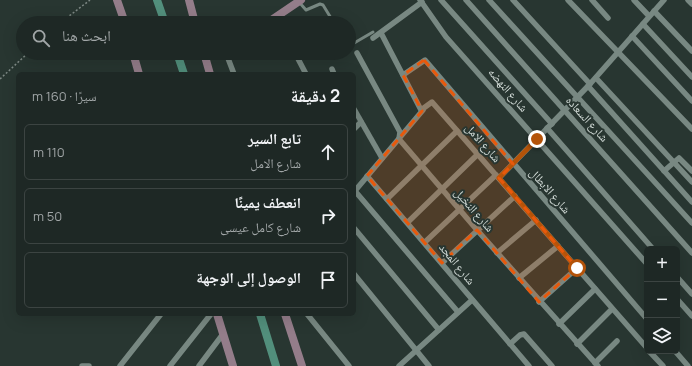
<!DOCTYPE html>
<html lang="ar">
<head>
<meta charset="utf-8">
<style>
	:root { --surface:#1e2825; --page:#26302d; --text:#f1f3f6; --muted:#a1a6a7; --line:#3c4442 }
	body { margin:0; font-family:Manrope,"Noto Naskh Arabic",sans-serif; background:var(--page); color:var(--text); direction:rtl }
	.controls { position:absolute; right:12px; bottom:12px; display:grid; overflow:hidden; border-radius:6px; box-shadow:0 4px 16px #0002 }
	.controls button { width:36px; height:36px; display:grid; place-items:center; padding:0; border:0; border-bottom:1px solid var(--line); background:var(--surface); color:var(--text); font:20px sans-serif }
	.stop { position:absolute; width:12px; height:12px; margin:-9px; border:3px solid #b45309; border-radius:50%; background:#fff }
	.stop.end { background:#b45309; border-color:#fff; box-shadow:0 1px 4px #0008 }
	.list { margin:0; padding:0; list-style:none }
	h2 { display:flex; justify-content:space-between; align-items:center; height:52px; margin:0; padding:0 16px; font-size:17px }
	h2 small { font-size:13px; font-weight:400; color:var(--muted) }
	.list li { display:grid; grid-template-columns:26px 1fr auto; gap:12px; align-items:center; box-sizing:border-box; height:56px; margin:0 8px 8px; padding:0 8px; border:1px solid var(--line); border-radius:6px }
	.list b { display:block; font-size:15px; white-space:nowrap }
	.list p { margin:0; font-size:13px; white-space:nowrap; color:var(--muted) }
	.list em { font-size:13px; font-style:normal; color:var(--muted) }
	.icon { flex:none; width:22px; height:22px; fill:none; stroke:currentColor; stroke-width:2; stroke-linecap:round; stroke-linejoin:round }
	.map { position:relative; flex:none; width:692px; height:366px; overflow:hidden; direction:ltr }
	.search { position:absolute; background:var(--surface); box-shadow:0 4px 16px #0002; left:16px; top:16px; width:340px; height:44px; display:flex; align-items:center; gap:10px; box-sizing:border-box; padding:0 14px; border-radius:22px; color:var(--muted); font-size:15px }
	.panel { position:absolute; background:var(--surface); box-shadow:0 4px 16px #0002; left:16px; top:72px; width:340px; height:244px; border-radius:6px; direction:rtl }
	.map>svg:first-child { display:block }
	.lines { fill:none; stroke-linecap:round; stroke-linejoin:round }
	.canal { stroke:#528f7c; stroke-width:8 }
	.path { stroke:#7d8884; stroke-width:1.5; stroke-dasharray:2 2; stroke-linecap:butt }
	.lane { stroke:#788882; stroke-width:3 }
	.street { stroke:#788882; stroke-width:5.5 }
	.secondary { stroke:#947d8a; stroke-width:8 }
	.route { stroke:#b45309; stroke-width:5 }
	.marked { fill:#e8590c; fill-opacity:0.2; stroke:#e8590c; stroke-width:3; stroke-dasharray:8 5; stroke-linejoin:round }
	.labels { text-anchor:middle; stroke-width:4; stroke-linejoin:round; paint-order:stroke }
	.street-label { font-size:12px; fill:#d2dbd7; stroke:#283631 }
</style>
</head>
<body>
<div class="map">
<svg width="692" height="366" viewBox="0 0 692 366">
	<rect width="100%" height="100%" fill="#283631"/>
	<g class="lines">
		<g class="canal">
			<path d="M 157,0 L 165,23"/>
			<path d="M 177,53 L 184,74"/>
			<path d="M 260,314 L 276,366"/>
		</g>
		<g class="path">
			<path d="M 60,23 L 90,0"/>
			<path d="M 0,79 L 28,53"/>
		</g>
		<g class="lane">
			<path d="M 299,2 L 306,10 L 320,4 L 323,5 L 334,23"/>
			<path d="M 349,46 L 373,32"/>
		</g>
		<g class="street">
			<path d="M 420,0 L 446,37 L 647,264"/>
			<path d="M 441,0 L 552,124"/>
			<path d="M 466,0 L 692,253"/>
			<path d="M 489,0 L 692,223"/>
			<path d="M 513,0 L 590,84"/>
			<path d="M 568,0 L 692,129"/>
			<path d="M 592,0 L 608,18"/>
			<path d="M 634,0 L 649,16"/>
			<path d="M 688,0 L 692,4"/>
			<path d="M 654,11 L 692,51"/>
			<path d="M 643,24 L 692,77"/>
			<path d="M 381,33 L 421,110 L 432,102 L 647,348"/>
			<path d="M 632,36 L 692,101"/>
			<path d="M 373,38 L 422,2"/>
			<path d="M 226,53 L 234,74"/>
			<path d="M 295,53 L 306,74"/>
			<path d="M 357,53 L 400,132 L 399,139 L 477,230 L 598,366"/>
			<path d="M 332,69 L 334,74"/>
			<path d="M 403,75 L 425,60 L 647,319"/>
			<path d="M 596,78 L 692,182"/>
			<path d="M 588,86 L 692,202"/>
			<path d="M 354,109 L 382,158"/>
			<path d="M 547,128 L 653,249"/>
			<path d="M 354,129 L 361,122"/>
			<path d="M 664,171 L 679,158 L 692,171"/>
			<path d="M 367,176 L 529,366"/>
			<path d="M 499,178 L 590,84 L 664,0"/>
			<path d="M 355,191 L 458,312"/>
			<path d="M 354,192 L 423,110"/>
			<path d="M 387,199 L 457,131"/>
			<path d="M 408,222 L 478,154"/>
			<path d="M 354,228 L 439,330"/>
			<path d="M 425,242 L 496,175"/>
			<path d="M 497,253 L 536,220"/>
			<path d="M 442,263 L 515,196"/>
			<path d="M 354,274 L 429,366"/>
			<path d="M 677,277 L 692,294"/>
			<path d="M 519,278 L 558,246"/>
			<path d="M 677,299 L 692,316"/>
			<path d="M 539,302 L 577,268"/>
			<path d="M 307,314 L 349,366"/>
			<path d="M 559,324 L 595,289"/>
			<path d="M 510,344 L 520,335 L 524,334 L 552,366"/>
			<path d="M 577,344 L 612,309"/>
			<path d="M 649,351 L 663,366"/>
			<path d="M 675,351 L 688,366"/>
			<path d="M 595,363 L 617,341"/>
			<path d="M 82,366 L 89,366"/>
			<path d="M 120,366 L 161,314"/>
			<path d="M 170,366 L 211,314"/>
			<path d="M 199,366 L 223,334"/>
			<path d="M 399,366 L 472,300"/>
		</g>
		<g class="secondary">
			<path d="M 117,0 L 125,23"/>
			<path d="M 189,0 L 195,23"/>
			<path d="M 267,23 L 301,0"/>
			<path d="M 133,53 L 139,74"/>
			<path d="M 204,53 L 210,74"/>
			<path d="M 217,314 L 233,366"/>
			<path d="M 285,314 L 302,366"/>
		</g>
	</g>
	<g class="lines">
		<path class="route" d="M 537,139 L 499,178 L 577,268"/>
	</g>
	<path class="marked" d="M 424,60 L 513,164 L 499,178 L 577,268 L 539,302 L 477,230 L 442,263 L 367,176 L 422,111 L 403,75 Z"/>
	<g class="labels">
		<g class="street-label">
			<text transform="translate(508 90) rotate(49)" y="4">شارع النهضه</text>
			<text transform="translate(587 119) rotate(48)" y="4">شارع السعاده</text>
			<text transform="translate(483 143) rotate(49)" y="4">شارع الامل</text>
			<text transform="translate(550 191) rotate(49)" y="4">شارع الابطال</text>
			<text transform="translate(474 210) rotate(49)" y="4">شارع النخيل</text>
			<text transform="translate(457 264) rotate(51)" y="4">شارع المجد</text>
		</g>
	</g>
</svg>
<div class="controls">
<button>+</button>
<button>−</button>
<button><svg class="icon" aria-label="layers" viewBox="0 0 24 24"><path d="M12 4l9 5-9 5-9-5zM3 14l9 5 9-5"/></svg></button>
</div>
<div class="stop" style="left:577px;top:268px"></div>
<div class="stop end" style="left:537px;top:139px"></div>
<div class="search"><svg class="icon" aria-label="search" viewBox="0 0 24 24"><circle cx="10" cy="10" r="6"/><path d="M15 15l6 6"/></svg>ابحث هنا</div>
<section class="panel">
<h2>2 دقيقة<small>سيرًا · 160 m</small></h2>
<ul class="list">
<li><svg class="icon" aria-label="ahead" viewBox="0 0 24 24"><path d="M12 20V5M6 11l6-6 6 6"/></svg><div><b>تابع السير</b><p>شارع الامل</p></div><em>110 m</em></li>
<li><svg class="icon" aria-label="right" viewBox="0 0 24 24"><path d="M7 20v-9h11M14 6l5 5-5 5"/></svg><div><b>انعطف يمينًا</b><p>شارع كامل عيسى</p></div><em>50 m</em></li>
<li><svg class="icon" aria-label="arrive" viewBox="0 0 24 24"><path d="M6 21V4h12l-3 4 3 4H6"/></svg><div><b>الوصول إلى الوجهة</b></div></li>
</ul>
</section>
</div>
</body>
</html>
